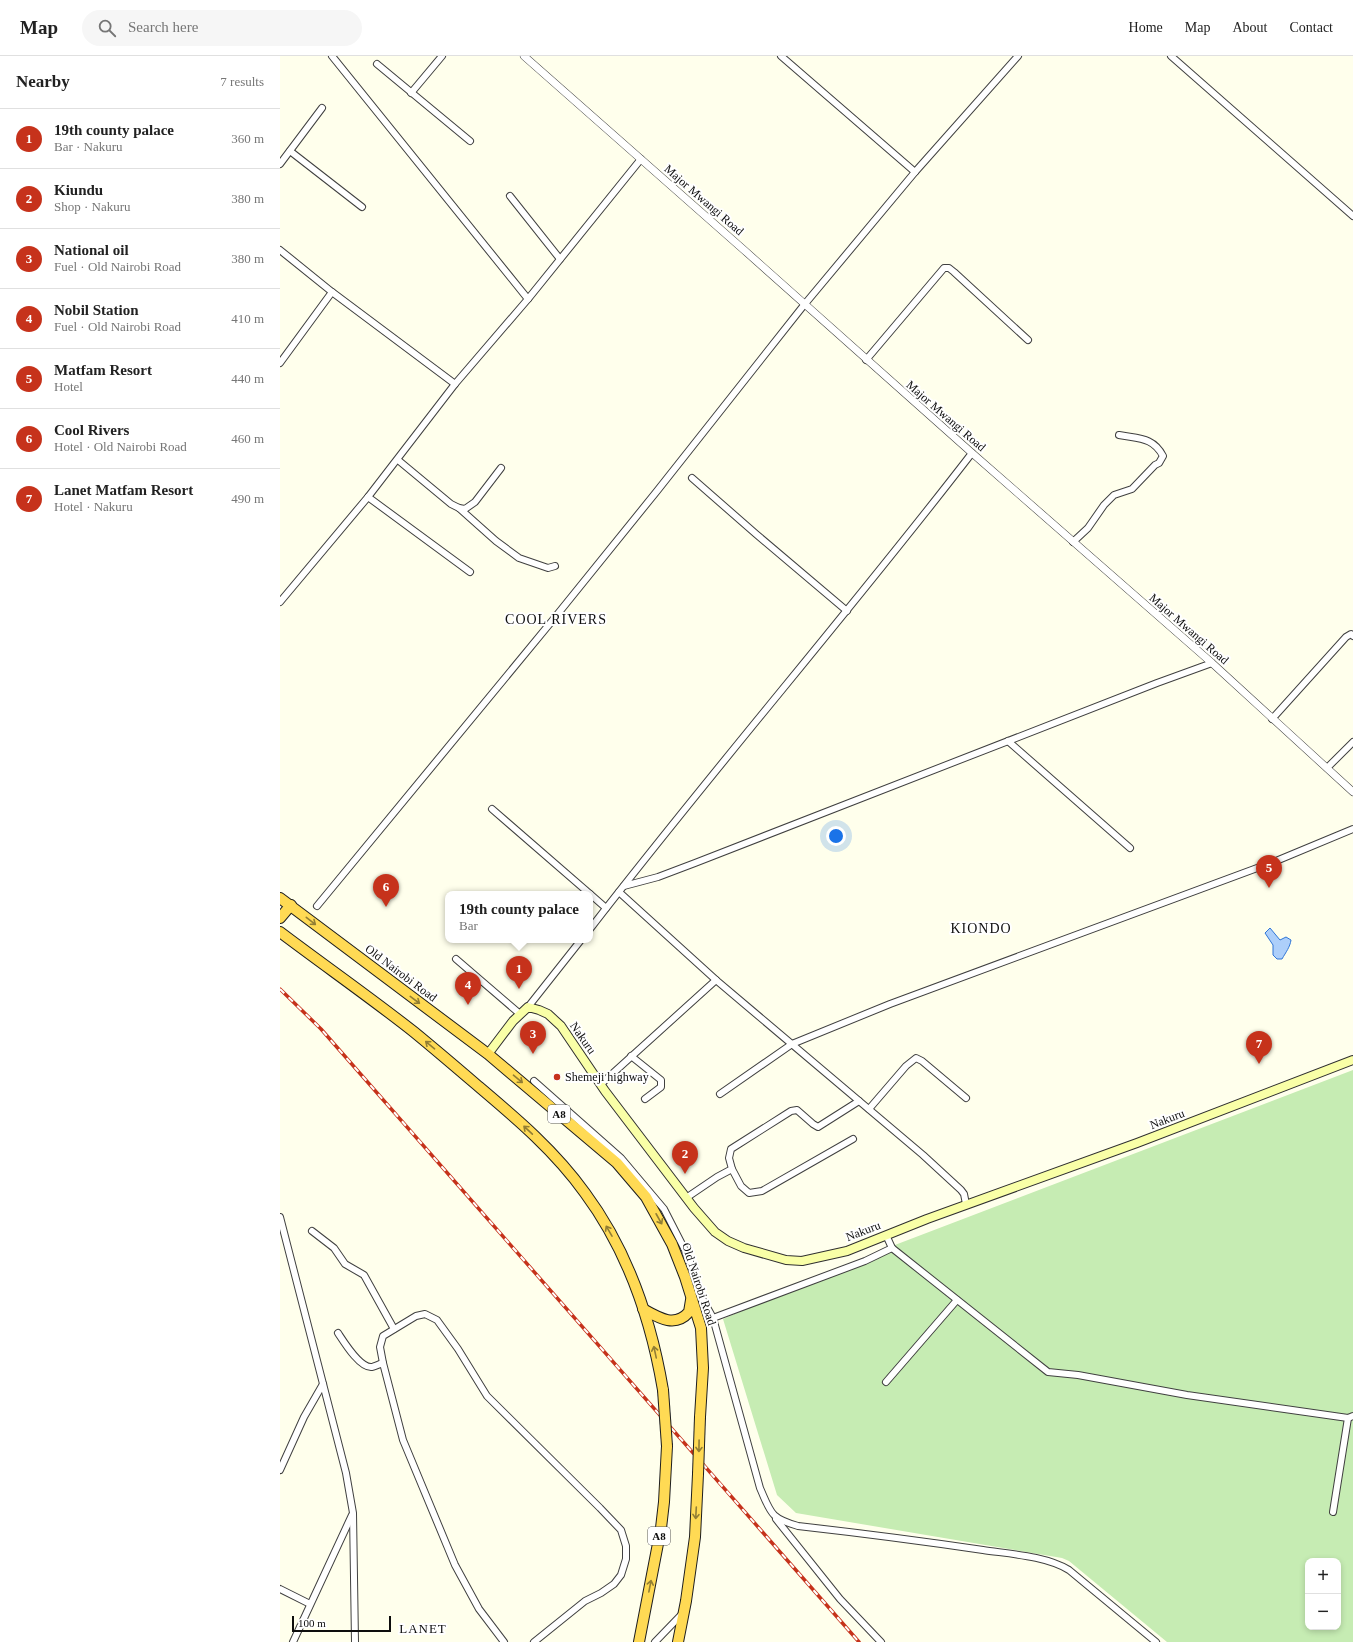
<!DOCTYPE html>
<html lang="en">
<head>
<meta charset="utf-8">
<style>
	:root { --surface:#fff; --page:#f6f6f6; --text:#222; --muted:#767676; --line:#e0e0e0; --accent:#c6321b }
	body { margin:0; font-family:Georgia,serif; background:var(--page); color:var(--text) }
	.controls { position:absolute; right:12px; bottom:12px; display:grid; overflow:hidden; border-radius:8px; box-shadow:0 2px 6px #0003 }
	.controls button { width:36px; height:36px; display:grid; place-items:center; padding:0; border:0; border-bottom:1px solid var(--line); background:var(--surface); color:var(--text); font:20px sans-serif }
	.scale { position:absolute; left:12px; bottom:10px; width:99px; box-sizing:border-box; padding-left:4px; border:2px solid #0d0d0d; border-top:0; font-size:11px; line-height:14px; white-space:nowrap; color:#0d0d0d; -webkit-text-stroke:3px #fff; paint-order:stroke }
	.you { position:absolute; left:556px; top:780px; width:14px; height:14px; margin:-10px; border:3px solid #fff; border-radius:50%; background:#1a73e8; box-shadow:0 0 0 6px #1a73e833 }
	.badge { display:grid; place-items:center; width:26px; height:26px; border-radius:50%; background:var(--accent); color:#fff; font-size:13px; font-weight:700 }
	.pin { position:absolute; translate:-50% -33px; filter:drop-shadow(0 1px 2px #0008) }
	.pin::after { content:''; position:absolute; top:21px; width:14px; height:12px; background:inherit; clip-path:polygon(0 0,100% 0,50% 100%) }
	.popup { position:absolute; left:165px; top:835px; width:148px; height:52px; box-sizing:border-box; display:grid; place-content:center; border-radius:8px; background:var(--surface); filter:drop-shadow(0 1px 3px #0005); font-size:13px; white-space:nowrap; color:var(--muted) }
	.popup b { font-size:15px; color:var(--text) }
	.popup::after { content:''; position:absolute; left:50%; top:100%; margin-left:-8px; border:8px solid transparent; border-top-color:var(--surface) }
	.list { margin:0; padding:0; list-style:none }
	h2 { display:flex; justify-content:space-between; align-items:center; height:52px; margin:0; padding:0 16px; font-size:17px }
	h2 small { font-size:13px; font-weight:400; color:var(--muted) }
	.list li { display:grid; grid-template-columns:26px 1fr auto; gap:12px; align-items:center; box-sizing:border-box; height:60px; padding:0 16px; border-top:1px solid var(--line) }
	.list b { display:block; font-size:15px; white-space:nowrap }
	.list p { margin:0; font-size:13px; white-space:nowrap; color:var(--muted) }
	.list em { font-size:13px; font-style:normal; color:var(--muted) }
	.icon { flex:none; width:22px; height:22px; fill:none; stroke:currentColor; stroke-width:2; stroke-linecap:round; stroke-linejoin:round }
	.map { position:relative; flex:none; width:1073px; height:1586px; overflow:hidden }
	header { display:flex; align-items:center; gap:24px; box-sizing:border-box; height:56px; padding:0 20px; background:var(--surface); border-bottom:1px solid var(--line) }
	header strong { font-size:19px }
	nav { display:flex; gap:22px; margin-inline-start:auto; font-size:14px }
	.search { width:280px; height:36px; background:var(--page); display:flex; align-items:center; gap:10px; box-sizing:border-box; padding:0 14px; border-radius:22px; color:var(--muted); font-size:15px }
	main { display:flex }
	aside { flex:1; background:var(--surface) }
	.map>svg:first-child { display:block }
	.green { fill:#c6ecb3; fill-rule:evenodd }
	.water { fill:#adcffa; stroke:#2f75d7 }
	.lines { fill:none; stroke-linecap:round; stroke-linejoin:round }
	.minor-casing { stroke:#404040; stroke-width:8 }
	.tertiary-casing { stroke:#404040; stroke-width:8 }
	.secondary-casing { stroke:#2f2f2f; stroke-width:10 }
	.trunk-casing { stroke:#1e1e1e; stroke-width:12 }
	.minor { stroke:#fff; stroke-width:6 }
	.tertiary { stroke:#fff; stroke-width:7 }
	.secondary { stroke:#f9ffa7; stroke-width:8 }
	.trunk { stroke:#ffda54; stroke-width:10 }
	.rail-casing { stroke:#c6321b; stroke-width:3.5 }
	.rail { stroke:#fff; stroke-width:2; stroke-dasharray:6; stroke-linecap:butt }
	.trunk-bridge-casing { stroke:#1e1e1e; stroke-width:12; stroke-linecap:butt }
	.trunk-bridge { stroke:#ffda54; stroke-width:10 }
	.oneway { stroke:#927e34 }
	.poi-dot { fill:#c6321b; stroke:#fff; stroke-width:1.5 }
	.labels { text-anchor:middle; stroke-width:4; stroke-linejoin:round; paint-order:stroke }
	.shield { fill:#fff; stroke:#565656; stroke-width:1 }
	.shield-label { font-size:11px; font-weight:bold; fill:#0d0d0d }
	.street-label { font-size:12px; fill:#0d0d0d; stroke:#fff }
	.poi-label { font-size:12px; fill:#0d0d0d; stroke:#fff; text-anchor:start }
	.neighbourhood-label { font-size:13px; letter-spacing:1px; fill:#0d0d0d; stroke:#fff }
	.quarter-label { font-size:14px; letter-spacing:1px; fill:#0d0d0d; stroke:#fff }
</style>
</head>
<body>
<header>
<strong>Map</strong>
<div class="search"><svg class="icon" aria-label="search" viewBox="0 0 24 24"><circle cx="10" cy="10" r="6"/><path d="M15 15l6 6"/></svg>Search here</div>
<nav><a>Home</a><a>Map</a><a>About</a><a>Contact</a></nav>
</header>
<main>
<aside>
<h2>Nearby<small>7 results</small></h2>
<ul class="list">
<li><span class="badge">1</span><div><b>19th county palace</b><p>Bar · Nakuru</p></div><em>360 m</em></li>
<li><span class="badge">2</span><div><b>Kiundu</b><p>Shop · Nakuru</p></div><em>380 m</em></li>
<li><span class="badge">3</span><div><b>National oil</b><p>Fuel · Old Nairobi Road</p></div><em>380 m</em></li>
<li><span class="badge">4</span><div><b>Nobil Station</b><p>Fuel · Old Nairobi Road</p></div><em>410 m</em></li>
<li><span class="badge">5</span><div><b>Matfam Resort</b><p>Hotel</p></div><em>440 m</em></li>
<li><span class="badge">6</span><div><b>Cool Rivers</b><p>Hotel · Old Nairobi Road</p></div><em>460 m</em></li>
<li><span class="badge">7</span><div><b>Lanet Matfam Resort</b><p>Hotel · Nakuru</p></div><em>490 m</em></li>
</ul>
</aside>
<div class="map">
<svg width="1073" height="1586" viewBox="0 0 1073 1586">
	<rect width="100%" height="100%" fill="#ffffec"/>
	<path class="green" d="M 1073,1014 L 1073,1586 L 887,1586 L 789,1505 L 782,1502 L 516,1457 L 497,1439 L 443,1263 L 607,1192 ZM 1028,1505 L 1058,1505 L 1058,1571 L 1028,1571 Z"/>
	<path class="water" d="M 990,872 L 1000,884 L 1006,881 L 1011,884 C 1010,891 1006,896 1002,903 L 997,903 L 993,899 L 993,889 L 985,877 Z"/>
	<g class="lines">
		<defs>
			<g id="minor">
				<path d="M 52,0 L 248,243"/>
				<path d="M 501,0 L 635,116"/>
				<path d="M 891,0 L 1073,160"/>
				<path d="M 97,8 L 190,85"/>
				<path d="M 131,37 L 162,0"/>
				<path d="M 10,95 L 82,151"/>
				<path d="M 0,108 L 42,52"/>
				<path d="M 230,140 L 280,203"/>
				<path d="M 0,194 L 52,236 L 175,328"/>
				<path d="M 586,304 L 664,212 L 669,212 L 674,216 L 748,284"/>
				<path d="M 0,307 L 52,236"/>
				<path d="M 118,404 L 171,448 L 179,452 L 185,453 L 195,446 L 221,412"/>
				<path d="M 412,422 L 476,478 L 567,555"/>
				<path d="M 88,441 L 190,516"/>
				<path d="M 179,452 L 216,485 L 239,502 L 268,512 L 275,510"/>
				<path d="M 793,486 L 808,472 L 824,449 L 834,439 L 852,433 L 875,409 L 879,407 L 883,400 C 873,381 859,383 839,379"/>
				<path d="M 0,546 L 88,441 L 175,328 L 248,243 L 361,103"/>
				<path d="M 992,663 L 1066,581 L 1071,578 L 1073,580"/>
				<path d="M 728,685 L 850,792"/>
				<path d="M 1047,712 L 1073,686"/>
				<path d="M 212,753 L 310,838"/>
				<path d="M 344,830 L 378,821 L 415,807 L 877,627 L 932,607"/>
				<path d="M 339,836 L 436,924 L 643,1099 L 681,1134 L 684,1138 L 686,1148"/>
				<path d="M 310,838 L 326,852"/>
				<path d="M 37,850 L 272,565 L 377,435 L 524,249 L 635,116 L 738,0"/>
				<path d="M 310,873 C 434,712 568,558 692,397"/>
				<path d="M 176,903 L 240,958"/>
				<path d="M 248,951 L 301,884"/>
				<path d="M 351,1000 L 381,1024 L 381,1031 L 365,1043"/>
				<path d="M 254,1025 L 341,1102 L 384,1153 L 405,1194 L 413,1213 L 418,1235 L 433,1262"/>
				<path d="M 321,1028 L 436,924"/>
				<path d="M 440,1038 L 512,988 L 610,948 L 996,805 L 1073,773"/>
				<path d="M 589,1053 L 626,1010 L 636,1002 L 642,1005 L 686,1042"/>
				<path d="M 452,1113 L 461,1130 L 469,1137 L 482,1135 L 573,1083"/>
				<path d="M 406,1142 L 437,1121 L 452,1113 L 449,1102 L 451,1093 L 511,1055 L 517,1054 L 533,1068 L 538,1071 L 579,1045"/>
				<path d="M 0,1161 L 66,1417 L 73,1457 L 75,1586"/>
				<path d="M 32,1175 L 54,1192 L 65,1208 L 84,1219 L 114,1273"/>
				<path d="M 606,1179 L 612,1192 L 585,1205 L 433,1262 L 480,1432 C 491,1457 490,1462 518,1470 C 580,1477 642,1485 703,1494 C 730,1498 766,1500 789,1514 L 876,1586"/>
				<path d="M 612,1192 L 768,1316 L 798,1319 L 907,1339 L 1068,1362 L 1073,1360"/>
				<path d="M 58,1277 C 64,1286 79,1311 91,1311 C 94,1311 99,1308 103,1307"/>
				<path d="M 606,1326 L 677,1244"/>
				<path d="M 0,1414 L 24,1361 L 43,1328"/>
				<path d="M 1053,1456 L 1068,1362"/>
				<path d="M 496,1463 L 560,1543 L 601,1586"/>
				<path d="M 0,1533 L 30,1548"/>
				<path d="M 13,1586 L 72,1459"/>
				<path d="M 224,1586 L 199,1553 L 175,1509 L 123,1384 L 103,1307 L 100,1291 L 103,1280 L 136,1260 L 145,1258 L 157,1264 L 178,1293 L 207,1340 L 320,1452 L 341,1474 L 346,1490 L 346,1503 L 341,1519 L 334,1528 L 321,1537 L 305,1545 L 254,1586"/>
				<path d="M 375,1586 L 403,1557"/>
			</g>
			<path id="tertiary" d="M 244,0 L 464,194 L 692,397 L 932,607 L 1073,736"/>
			<path id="secondary" d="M 208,998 L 233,965 L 248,951 L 259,954 L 268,958 L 281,970 L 325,1035 L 414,1152 L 435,1176 L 448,1185 L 464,1192 L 506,1204 L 522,1205 L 567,1195 L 647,1163 L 857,1087 L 1073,1004"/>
			<g id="trunk">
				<path d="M 0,842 L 208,998 L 337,1107 L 366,1141 L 392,1188 L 405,1221 L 421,1272 L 423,1312 L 420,1361"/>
				<path d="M 0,862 L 11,849"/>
				<path d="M 0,876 C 45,910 91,942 134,976 C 156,994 177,1012 198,1030 C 237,1063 275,1095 305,1137 C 348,1195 371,1263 383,1334"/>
				<path d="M 363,1253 C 379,1262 395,1272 409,1256 L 411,1244"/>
				<path d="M 359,1586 L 381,1472 L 384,1446 L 387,1390"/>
				<path d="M 398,1586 L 406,1545 L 415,1481 L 418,1418"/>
			</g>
		</defs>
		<use href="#minor" class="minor-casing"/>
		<use href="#tertiary" class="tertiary-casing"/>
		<use href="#secondary" class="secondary-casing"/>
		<use href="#trunk" class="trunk-casing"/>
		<use href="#minor" class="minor"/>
		<use href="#tertiary" class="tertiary"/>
		<use href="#secondary" class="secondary"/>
		<use href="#trunk" class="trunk"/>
		<defs>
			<path id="rail" d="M 0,933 L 41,973 L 579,1586"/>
		</defs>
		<use href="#rail" class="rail-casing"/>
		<use href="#rail" class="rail"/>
		<defs>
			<g id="trunk-bridge">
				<path d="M 383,1334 L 387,1390"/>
				<path d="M 418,1418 L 420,1361"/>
			</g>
		</defs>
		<use href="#trunk-bridge" class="trunk-bridge-casing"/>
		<use href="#trunk-bridge" class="trunk-bridge"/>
	</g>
	<defs><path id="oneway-shaft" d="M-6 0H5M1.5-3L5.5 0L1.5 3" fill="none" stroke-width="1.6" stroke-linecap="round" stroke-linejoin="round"/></defs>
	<g class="oneway">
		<use href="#oneway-shaft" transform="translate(31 865) rotate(38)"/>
		<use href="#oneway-shaft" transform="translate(135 944) rotate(37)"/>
		<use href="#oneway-shaft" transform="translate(150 989) rotate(-140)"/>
		<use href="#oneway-shaft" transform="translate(238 1023) rotate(40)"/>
		<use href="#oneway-shaft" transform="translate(248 1074) rotate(-137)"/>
		<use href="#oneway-shaft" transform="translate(379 1163) rotate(61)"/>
		<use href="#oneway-shaft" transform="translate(329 1175) rotate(-120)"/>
		<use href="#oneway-shaft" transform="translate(375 1296) rotate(-102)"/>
		<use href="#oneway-shaft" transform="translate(419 1390) rotate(91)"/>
		<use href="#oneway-shaft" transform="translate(416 1457) rotate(93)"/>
		<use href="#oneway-shaft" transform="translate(370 1530) rotate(-79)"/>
	</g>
	<circle class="poi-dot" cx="277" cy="1021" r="4"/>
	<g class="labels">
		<g class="shield">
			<rect x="268" y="1049" width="22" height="18" rx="3"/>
			<rect x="368" y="1471" width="22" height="18" rx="3"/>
		</g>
		<g class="shield-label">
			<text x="279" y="1062">A8</text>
			<text x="379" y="1484">A8</text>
		</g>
		<g class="street-label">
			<text transform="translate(424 144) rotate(41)" y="4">Major Mwangi Road</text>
			<text transform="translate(666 360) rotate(41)" y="4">Major Mwangi Road</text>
			<text transform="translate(909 573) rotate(41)" y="4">Major Mwangi Road</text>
			<text transform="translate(121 917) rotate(37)" y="4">Old Nairobi Road</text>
			<text transform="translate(303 982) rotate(55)" y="4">Nakuru</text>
			<text transform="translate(887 1063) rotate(-21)" y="4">Nakuru</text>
			<text transform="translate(583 1175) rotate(-21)" y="4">Nakuru</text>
			<text transform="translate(419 1228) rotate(72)" y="4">Old Nairobi Road</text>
		</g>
		<g class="poi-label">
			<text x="285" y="1025">Shemeji highway</text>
		</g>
		<g class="neighbourhood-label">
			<text x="143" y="1577">LANET</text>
		</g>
		<g class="quarter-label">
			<text x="276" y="568">COOL RIVERS</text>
			<text x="701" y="877">KIONDO</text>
		</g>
	</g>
</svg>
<div class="controls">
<button>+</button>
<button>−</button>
</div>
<div class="scale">100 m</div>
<div class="you"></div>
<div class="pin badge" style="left:239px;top:933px">1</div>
<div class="popup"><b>19th county palace</b>Bar</div>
<div class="pin badge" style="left:405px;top:1118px">2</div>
<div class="pin badge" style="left:253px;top:998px">3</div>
<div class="pin badge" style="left:188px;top:949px">4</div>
<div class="pin badge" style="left:989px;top:832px">5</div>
<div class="pin badge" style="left:106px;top:851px">6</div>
<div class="pin badge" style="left:979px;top:1008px">7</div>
</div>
</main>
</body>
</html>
